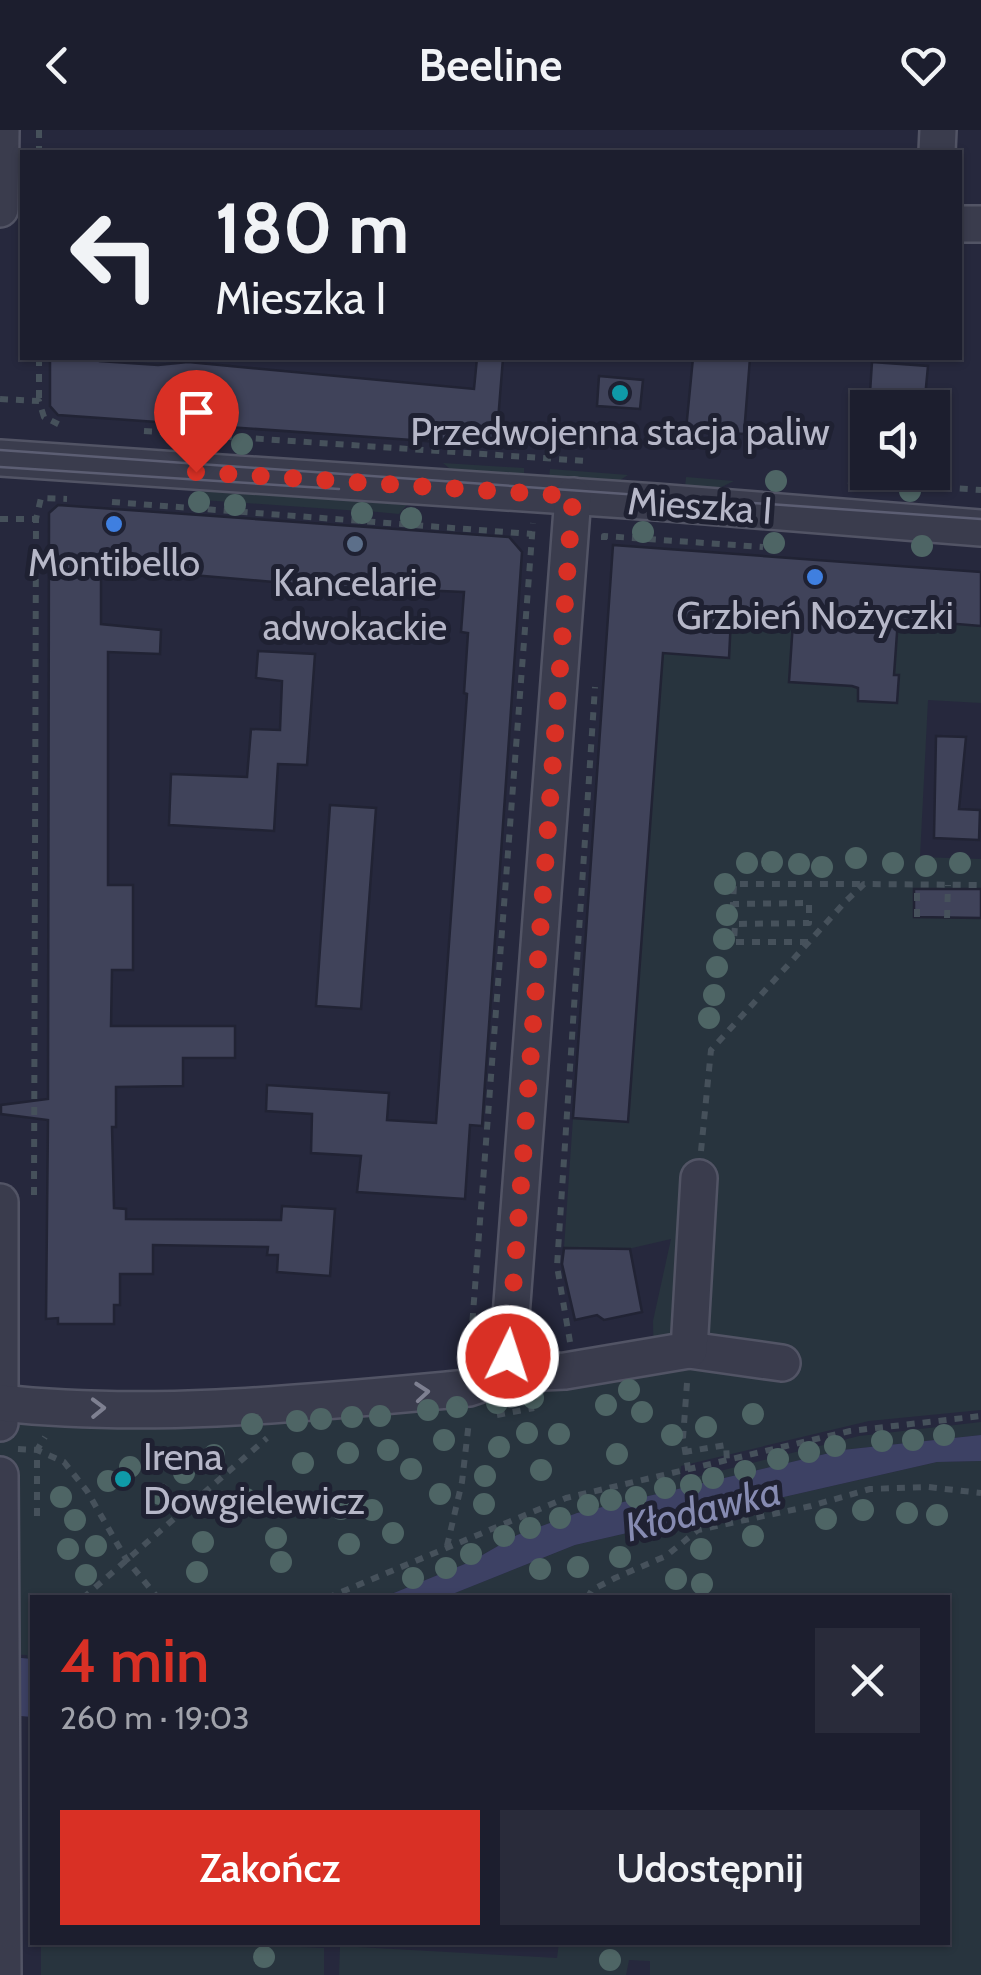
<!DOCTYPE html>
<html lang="pl">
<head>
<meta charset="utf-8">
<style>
  body { margin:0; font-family:Cabin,sans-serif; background:#292b3a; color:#f1f3f6; height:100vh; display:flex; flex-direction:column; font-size:38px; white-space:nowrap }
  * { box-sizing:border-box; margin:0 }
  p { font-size:32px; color:#a0a2aa }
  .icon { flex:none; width:55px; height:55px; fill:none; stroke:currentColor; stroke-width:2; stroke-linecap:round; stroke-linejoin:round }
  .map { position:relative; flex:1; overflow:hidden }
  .drawer { position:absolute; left:30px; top:1465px; width:920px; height:350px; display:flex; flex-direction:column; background:#1c1e2e; border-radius:0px; box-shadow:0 2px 8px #0004,0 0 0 2px #3a3c4a }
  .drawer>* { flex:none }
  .banner { position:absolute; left:20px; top:20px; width:942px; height:210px; border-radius:0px; box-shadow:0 2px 8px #0004,0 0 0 2px #3a3c4a; background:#1c1e2e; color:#f1f3f6; overflow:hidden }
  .controls { position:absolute; left:850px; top:260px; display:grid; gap:20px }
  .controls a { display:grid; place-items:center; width:100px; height:100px; border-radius:0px; background:#1c1e2e; box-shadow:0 2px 8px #0004,0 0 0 2px #3a3c4a; font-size:50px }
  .pin { position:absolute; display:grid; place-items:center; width:85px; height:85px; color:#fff; margin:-102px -42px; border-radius:50% 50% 50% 0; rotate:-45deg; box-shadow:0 0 10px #0007 }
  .pin .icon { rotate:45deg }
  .me { position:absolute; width:110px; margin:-55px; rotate:4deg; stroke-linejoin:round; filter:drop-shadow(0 0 8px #0008) }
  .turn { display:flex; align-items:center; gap:35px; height:210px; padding:0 30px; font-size:45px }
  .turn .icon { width:130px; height:130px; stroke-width:2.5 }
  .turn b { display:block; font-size:70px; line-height:85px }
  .round { display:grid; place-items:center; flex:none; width:105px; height:105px; border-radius:0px; background:#292b3a }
  .summary { display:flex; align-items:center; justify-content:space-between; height:170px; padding:0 30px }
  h1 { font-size:60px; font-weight:600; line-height:75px; color:#d93025 }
  .primary-button { display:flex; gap:20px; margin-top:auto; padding:20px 30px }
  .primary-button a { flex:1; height:115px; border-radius:0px; background:#d93025; color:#fff; font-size:40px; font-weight:600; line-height:115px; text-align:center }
  .primary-button a+a { background:#292b3a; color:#f1f3f6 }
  header { display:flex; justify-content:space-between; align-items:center; height:130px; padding:0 30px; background:#1c1e2e; font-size:45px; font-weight:600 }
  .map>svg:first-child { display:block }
</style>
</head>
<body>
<header><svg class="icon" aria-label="back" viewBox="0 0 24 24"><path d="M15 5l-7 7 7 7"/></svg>Beeline<svg class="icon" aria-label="heart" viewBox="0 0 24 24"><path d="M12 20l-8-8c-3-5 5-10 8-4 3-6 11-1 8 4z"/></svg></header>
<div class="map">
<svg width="981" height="1845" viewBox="0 0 981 1845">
  <rect width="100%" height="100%" fill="#26283d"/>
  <g fill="#28343e">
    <path d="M443,333L524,338V348L455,343Z"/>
    <path d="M550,339L628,345L617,352L549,349Z"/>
    <path d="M686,347L734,351L715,360L685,358Z"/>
    <path d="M203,360L407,375L399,384L367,381L366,386H360V381L202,370Z"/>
    <path d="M720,484L758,490L898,489L981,496V573L928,570L920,727L981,729V1280L869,1291L681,1336L680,1351L859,1306L981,1292V1305L842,1320L577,1383L517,1405L472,1431L384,1467L32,1468V1533L28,1532L27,1525L0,1524V1286L465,1275L654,1240L653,1191L671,1109L619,1121L564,1118L573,988L628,991L664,503L705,526L729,528L730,514L717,512Z"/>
    <path d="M981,1331V1845H650V1831L629,1830L626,1845H339L340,1816L557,1828L559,1812H948V1468L445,1467L575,1415L937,1332Z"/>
    <path d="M186,1812L324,1818V1845H41V1813Z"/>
  </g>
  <path fill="#3d4164" d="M981,1305V1331L937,1332L575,1415L445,1467H384L472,1431L517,1405L577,1383L842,1320Z"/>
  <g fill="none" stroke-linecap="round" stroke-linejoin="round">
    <path stroke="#3d4164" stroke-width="58" d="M0,1555L32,1558"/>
  </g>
  <g fill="#40435a" stroke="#212334" stroke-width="2.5">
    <path d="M50,228H100V231L158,235L188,232L474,259L477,228H503L496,316L58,285L50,276Z"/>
    <path d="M693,228H750L744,304L686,300Z"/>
    <path d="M872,232L928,236L924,278H869Z"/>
    <path d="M599,246L643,250L640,279L597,276Z"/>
    <path d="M58,375L509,407L522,422L482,996L470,995L465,1069L357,1062L361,1026L311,1023L312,984L266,981L267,955L389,963L387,990L436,993L467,564L464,563L468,503L461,502L464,462L320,456L101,437V494L161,500L160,524L108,522V755H133V840H112L111,896H235V928H183V956L116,957V997H112L114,1078L126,1079V1089L281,1090L282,1076L335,1079L330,1146L277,1142L278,1125H267L268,1117L153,1115V1144H120V1175H114V1194H58V1188L46,1189L48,990L1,984V975L48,969L49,383Z"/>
    <path d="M613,415L981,442V496L898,489L894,545H899L897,573L858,571V558L852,556L789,552L793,492L731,488L729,528L663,523L628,992L573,988Z"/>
    <path d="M258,521L315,524L307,635L278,634L274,701L169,695L171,644L247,647L251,599L280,600L282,551L256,548Z"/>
    <path d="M936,606L966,607L959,679L980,680L979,710L934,708Z"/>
    <path d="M330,675L376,678L361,879L316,876Z"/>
    <path d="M914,759H981V788L914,787Z"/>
    <path d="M564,1118L630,1119L642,1182L604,1190L597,1185L575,1190L562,1134Z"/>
  </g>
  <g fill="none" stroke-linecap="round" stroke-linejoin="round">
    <defs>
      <g id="minor">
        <path d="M937,22L938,0"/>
        <path d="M0,79L1,0"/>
        <path d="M960,94H981"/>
        <path d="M0,328L656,372L981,398"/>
        <path d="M0,1072V1293"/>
        <path d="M689,1220L782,1233"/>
        <path d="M499,1244L565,1241L689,1220L699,1048"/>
        <path d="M0,1273C152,1290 317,1272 469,1258C490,1252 498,1246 508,1226L573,366"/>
        <path d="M0,1345L3,1845"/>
      </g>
    </defs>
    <use href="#minor" stroke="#525465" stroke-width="40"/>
    <g stroke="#46515b" stroke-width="6" stroke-dasharray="8 8" stroke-linecap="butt">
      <path d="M39,0V22"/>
      <path d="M39,228V271"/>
      <path d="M0,269L39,271L44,287L62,296"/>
      <path d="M144,301L586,331"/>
      <path d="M848,351L981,360"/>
      <path d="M112,372L532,404"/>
      <path d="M0,389H36L41,368L67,369"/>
      <path d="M604,410V406L763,417"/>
      <path d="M917,787V755"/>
      <path d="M947,788L948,755"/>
      <path d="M808,812H734L735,794L809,793V773L733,774L734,754H862"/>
      <path d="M701,1021L711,920L846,771L864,754L981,755"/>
      <path d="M34,1065L36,389"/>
      <path d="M570,1212L557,1136L595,557"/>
      <path d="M470,1223L533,393"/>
      <path d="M687,1253L683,1308L698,1400"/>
      <path d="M497,1285L534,1278"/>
      <path d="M18,1319L37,1320L64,1332L87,1361L126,1429L158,1468"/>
      <path d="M684,1322L726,1315L727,1331"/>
      <path d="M37,1386V1320L45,1307"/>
      <path d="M447,1416L462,1352L469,1291"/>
      <path d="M83,1468L267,1308"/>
      <path d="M327,1468L566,1368L850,1301L981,1286"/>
      <path d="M587,1468L592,1460L615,1448L666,1426L698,1400L811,1376L870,1359L928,1357L981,1363"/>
    </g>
    <use href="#minor" stroke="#3a3c4d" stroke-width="35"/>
    <g stroke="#5c5e73" stroke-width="2.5">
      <path d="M0,320L981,389"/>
      <path d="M0,337L339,359"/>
    </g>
  </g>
  <g fill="#4e6565">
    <circle cx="242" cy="314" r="11"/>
    <circle cx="776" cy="351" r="11"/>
    <circle cx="910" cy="361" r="11"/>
    <circle cx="199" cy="372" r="11"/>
    <circle cx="235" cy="375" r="11"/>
    <circle cx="362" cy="383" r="11"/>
    <circle cx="411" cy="388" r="11"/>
    <circle cx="643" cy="402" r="11"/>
    <circle cx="774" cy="413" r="11"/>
    <circle cx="922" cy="416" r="11"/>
    <circle cx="856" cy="728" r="11"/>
    <circle cx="772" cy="732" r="11"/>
    <circle cx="747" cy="733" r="11"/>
    <circle cx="893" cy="733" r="11"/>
    <circle cx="960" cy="733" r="11"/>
    <circle cx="799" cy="734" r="11"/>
    <circle cx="926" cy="736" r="11"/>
    <circle cx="822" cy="737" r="11"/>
    <circle cx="725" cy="754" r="11"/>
    <circle cx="727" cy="785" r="11"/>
    <circle cx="724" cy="809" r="11"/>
    <circle cx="717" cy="837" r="11"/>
    <circle cx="714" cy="865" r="11"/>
    <circle cx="709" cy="888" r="11"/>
    <circle cx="629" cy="1260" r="11"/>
    <circle cx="533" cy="1268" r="11"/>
    <circle cx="497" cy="1273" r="11"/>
    <circle cx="606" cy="1275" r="11"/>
    <circle cx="457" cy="1277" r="11"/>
    <circle cx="428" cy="1280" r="11"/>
    <circle cx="642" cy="1282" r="11"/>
    <circle cx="753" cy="1284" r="11"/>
    <circle cx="380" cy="1286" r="11"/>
    <circle cx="352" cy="1287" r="11"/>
    <circle cx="321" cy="1289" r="11"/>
    <circle cx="297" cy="1291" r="11"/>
    <circle cx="252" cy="1294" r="11"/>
    <circle cx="706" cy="1297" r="11"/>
    <circle cx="527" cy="1303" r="11"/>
    <circle cx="559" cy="1304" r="11"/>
    <circle cx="672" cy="1305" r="11"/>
    <circle cx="944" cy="1305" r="11"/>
    <circle cx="444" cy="1310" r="11"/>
    <circle cx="913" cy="1310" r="11"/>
    <circle cx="882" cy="1311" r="11"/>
    <circle cx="835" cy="1316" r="11"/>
    <circle cx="499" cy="1317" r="11"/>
    <circle cx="388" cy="1320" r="11"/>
    <circle cx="809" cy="1322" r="11"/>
    <circle cx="348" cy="1323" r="11"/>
    <circle cx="617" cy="1324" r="11"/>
    <circle cx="214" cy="1325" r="11"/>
    <circle cx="778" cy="1329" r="11"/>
    <circle cx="303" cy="1333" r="11"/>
    <circle cx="130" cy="1337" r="11"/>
    <circle cx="411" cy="1339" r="11"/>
    <circle cx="541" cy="1340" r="11"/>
    <circle cx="745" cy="1341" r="11"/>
    <circle cx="184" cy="1343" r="11"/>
    <circle cx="485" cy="1346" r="11"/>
    <circle cx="713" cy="1348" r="11"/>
    <circle cx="108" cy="1351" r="11"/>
    <circle cx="691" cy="1355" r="11"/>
    <circle cx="665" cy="1358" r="11"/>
    <circle cx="160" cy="1364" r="11"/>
    <circle cx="440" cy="1364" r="11"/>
    <circle cx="61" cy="1367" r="11"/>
    <circle cx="636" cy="1367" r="11"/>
    <circle cx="246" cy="1369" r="11"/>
    <circle cx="611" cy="1370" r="11"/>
    <circle cx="300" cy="1374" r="11"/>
    <circle cx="484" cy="1374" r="11"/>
    <circle cx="588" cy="1375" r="11"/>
    <circle cx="341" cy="1379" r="11"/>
    <circle cx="372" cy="1380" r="11"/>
    <circle cx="863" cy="1380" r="11"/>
    <circle cx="907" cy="1383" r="11"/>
    <circle cx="937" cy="1385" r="11"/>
    <circle cx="560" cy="1388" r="11"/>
    <circle cx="826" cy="1389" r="11"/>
    <circle cx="75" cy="1390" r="11"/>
    <circle cx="530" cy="1398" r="11"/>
    <circle cx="393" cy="1403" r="11"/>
    <circle cx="504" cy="1406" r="11"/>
    <circle cx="753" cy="1406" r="11"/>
    <circle cx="276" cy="1408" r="11"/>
    <circle cx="203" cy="1412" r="11"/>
    <circle cx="349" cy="1414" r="11"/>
    <circle cx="96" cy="1416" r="11"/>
    <circle cx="68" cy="1419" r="11"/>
    <circle cx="701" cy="1419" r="11"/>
    <circle cx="471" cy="1424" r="11"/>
    <circle cx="620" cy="1427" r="11"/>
    <circle cx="281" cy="1432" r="11"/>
    <circle cx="578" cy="1437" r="11"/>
    <circle cx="446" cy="1438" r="11"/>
    <circle cx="540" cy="1439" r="11"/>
    <circle cx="197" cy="1442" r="11"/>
    <circle cx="86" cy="1445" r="11"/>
    <circle cx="413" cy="1448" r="11"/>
    <circle cx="676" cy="1449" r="11"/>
    <circle cx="702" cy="1454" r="11"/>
    <circle cx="264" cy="1827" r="11"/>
    <circle cx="610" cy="1830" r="11"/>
  </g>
  <defs><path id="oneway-chevron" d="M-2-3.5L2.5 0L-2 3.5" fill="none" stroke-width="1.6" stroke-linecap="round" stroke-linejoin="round" transform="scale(2.5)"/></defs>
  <g stroke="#7e8091">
    <use href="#oneway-chevron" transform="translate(422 1262) rotate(-5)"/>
    <use href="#oneway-chevron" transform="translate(98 1278) rotate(-1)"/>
  </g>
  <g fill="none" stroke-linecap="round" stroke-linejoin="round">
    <path stroke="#d93025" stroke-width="18" stroke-dasharray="0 32.4" d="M196,342L573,366L508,1226"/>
  </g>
  <g fill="#0f9aa8" stroke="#1f2132" stroke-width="4">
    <circle cx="620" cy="263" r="10"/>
    <circle cx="123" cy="1349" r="10"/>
  </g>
  <g fill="#3f7fe0" stroke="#1f2132" stroke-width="4">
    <circle cx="114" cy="394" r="10"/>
    <circle cx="815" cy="447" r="10"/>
  </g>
  <circle fill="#5c6f8a" stroke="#1f2132" stroke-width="4" cx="355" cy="414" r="10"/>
  <g text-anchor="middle" stroke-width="10" stroke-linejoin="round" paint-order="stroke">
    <g font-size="38" fill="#b6b7c8" stroke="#1f2132">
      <text x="620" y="315">Przedwojenna stacja paliw</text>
      <text x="114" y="446">Montibello</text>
      <text x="355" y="466">Kancelarie<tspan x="355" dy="44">adwokackie</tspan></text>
      <text x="815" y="499">Grzbień Nożyczki</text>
      <text x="143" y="1340" text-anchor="start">Irena<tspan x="143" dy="44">Dowgielewicz</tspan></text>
    </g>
    <g font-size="38" fill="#b6b7c8" stroke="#1f2132">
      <text transform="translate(700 376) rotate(4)" y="13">Mieszka I</text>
    </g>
    <g font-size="40" font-style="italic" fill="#868bb2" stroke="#1f2132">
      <text transform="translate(703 1379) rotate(-14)" y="14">Kłodawka</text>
    </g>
  </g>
</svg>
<div class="controls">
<a><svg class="icon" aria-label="sound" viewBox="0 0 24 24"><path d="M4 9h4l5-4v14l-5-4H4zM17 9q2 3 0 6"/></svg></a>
</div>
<div class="pin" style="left:196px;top:342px;background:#d93025"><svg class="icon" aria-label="arrive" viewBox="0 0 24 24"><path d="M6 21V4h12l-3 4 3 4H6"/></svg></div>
<svg class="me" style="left:508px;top:1226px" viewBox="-20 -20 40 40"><circle r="17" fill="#d93025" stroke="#fff" stroke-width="3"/><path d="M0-11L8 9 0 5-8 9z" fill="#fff"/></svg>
<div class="banner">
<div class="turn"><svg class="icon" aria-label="left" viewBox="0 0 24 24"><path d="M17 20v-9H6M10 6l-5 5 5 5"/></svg><div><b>180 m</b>Mieszka I</div></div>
</div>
<section class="drawer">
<div class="summary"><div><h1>4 min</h1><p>260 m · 19:03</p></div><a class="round"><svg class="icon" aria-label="close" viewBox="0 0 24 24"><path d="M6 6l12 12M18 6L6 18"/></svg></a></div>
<div class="primary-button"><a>Zakończ</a><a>Udostępnij</a></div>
</section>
</div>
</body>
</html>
